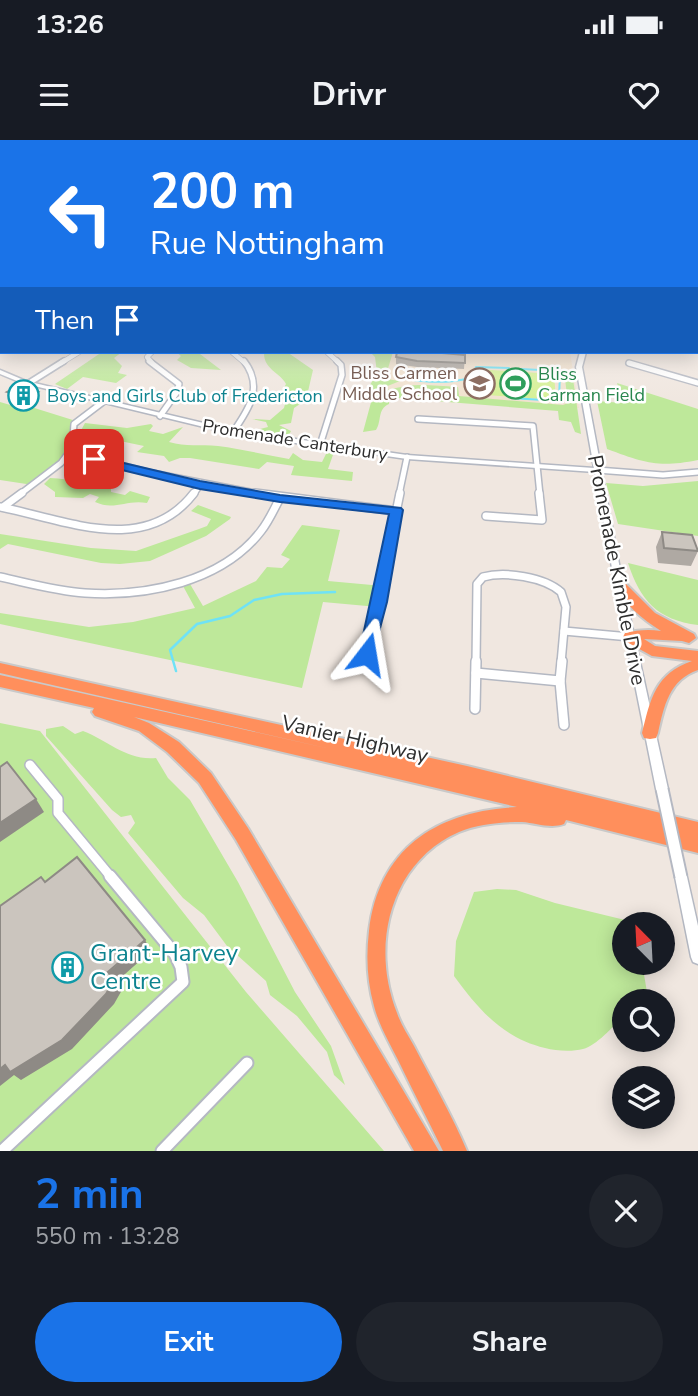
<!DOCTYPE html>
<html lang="en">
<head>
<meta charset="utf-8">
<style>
  body { margin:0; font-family:"Nunito Sans",sans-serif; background:#20242c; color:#f1f3f6; height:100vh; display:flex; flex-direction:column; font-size:26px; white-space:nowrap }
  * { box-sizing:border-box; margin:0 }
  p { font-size:23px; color:#9ea1a6 }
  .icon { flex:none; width:38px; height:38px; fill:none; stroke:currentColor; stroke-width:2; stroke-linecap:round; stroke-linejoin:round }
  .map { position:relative; height:1011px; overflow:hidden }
  .drawer { display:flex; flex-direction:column; background:#171b24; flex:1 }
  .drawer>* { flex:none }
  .guide { position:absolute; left:0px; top:0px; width:698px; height:214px; box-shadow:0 4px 18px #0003; background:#1a73e8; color:#fff; overflow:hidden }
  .needle { width:46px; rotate:336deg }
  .tools { position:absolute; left:612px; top:772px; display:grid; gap:14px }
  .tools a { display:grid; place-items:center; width:63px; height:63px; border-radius:50%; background:#171b24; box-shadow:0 4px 18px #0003; font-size:35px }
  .pin { position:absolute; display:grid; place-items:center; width:60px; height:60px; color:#fff; margin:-30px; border-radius:14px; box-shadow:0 4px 10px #0006 }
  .me { position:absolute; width:77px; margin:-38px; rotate:14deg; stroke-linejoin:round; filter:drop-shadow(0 0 5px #0008) }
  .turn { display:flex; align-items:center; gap:24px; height:147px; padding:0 35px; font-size:32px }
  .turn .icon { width:91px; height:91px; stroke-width:2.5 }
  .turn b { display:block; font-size:49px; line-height:60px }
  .then { display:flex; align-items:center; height:66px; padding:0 35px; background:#0003; gap:14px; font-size:26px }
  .round { display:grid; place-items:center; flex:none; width:74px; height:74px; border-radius:37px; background:#20242c }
  .head { display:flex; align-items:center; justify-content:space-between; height:119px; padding:0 35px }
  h1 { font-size:42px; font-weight:700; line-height:52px; color:#1a73e8 }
  .cta { display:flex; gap:14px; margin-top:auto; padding:14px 35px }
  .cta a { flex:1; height:80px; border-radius:42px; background:#1a73e8; color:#fff; font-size:28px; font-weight:700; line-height:80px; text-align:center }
  .cta a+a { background:#20242c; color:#f1f3f6 }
  .status { display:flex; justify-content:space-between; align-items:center; height:49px; padding:0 35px; background:#171b24; direction:ltr }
  .status svg { height:19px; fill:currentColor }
  header { display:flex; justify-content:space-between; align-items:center; height:91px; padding:0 35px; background:#171b24; font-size:32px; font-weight:700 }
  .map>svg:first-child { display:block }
</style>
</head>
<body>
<div class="status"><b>13:26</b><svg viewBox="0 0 49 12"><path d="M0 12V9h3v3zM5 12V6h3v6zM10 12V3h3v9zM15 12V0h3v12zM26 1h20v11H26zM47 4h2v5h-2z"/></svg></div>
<header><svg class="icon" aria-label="menu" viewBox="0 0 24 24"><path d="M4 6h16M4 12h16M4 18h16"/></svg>Drivr<svg class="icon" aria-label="heart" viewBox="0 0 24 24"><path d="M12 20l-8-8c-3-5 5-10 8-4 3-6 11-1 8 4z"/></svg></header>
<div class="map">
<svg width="698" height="1011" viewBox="0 0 698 1011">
  <rect width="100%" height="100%" fill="#f0e7e0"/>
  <path fill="#f1e2cf" d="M391,212H570L579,268L384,250Z"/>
  <g fill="#bee89a">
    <path d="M102,212H122L114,218L122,226L118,233L127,235L116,243L83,237L67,249L55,244Z"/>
    <path d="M176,212L200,214L221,230L191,228L177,220L181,216Z"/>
    <path d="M259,212H287L313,230L306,260L294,268L291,283L279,285L291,291L288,297L252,291L268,287L266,282L252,279L270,280L284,268L286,260L278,258L286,244C280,232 264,230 264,213Z"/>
    <path d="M370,212H393L386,235L387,239L400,241L385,247L389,250C417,242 430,246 458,247L459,256L563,265L568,263L564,231L572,232L581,294L575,292L571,282L559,280L558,271L423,260C411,263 401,254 389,260V264C377,269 382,281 376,290L363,292L373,255L370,245L377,233L375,217Z"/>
    <path d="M617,243L698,269V320C658,328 645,323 607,309L597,261L623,263Z"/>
    <path d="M0,262L24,269L28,266L76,281L70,312L33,345L0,340Z"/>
    <path d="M85,283L127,288L151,284L153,286L149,291L163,294L183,287L169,302C186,307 200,304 218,306C242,309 266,315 289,319L293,313L303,320L322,322L326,314L334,312L328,329L353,332L352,341L291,335L294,326L267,322L259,329L190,318H180L169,322L164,316L137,312L144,306L120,301L111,304L102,298L79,294Z"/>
    <path d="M50,338C72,338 89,348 111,348V352L125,355L130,351L150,357L147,363C127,359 114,371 95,362L99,357L90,354L83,358L55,357V352L44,344Z"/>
    <path d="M698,341V396L618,384L606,343L643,346Z"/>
    <path d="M198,365L231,377L230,379L206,396L150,421L120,424L101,423L8,404L0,409V394L91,408L136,411L199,389L207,386L211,379L191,371Z"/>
    <path d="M302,385L340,390L328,441L383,446L378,467L323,462L302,548L0,484V473L89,487L133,482L195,468L183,446L190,444L203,466L256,441L267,427L282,428L290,419L281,415Z"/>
    <path d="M628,423L698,440V485C657,480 640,460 628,423Z"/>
    <path d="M0,583L40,591L246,852L384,1011H0Z"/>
    <path d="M63,586L75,594L83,591C109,601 127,621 156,618L168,638L190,660L238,742L295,852L331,906L345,945L334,935L327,912L297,876L270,855L266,841L227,806L204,775L183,758L128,693L135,683L131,675L121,677L112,670L46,596V589Z"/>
    <path d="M497,749L516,750L555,763L625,780V822L642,823L647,852L638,861H625V874C614,885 598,905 583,909C572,912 556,911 545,908C503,898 479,870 454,836L456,801L474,752Z"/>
  </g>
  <path fill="#d5f096" d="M476,229L554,234L556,260L474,254Z"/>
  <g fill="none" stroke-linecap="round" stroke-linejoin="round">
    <g stroke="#6fe2f6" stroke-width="2">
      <path d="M521,229L560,231"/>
      <path d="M394,235C417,243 446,244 470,238L476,227L509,228"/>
      <path d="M470,238V252L483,256"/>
      <path d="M511,258L559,261L560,231"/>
    </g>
    <path stroke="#6fe2f6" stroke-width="2.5" d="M176,531L170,510L197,484L230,476L254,460L282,454L335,452"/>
    <defs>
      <g id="minor-far4">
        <path d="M232,212L245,223"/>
        <path d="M327,212L339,223"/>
        <path d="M61,223L79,212"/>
        <path d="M152,223L147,217L152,212"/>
      </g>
      <g id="minor-far3">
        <path d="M149,221L179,244L177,252L160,276"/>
        <path d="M629,223L698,243"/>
        <path d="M29,243L64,221"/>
        <path d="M418,279L533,286L540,355"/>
        <path d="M233,292C249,269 264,247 244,221"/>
        <path d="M320,305L342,235L341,225L337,221"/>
        <path d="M70,312L152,333L266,355"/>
        <path d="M597,330L663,335L698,332"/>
        <path d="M19,355L61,323L72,308L74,284L103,262"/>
        <path d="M193,355L200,345"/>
        <path d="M399,355L407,317"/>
      </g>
      <g id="minor-far2">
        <path d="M255,353L396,371"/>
        <path d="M0,367C66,380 145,417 194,353"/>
        <path d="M3,367L22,353"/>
        <path d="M486,376L542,380L539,353"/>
        <path d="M0,437C28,443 56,451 85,453C146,457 222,442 261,391C269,381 274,369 280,358"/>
        <path d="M564,491L630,497"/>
        <path d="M367,514L400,353"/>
        <path d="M476,523L477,444L483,437C505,431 544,437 561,452L566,467L561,523"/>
      </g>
      <g id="minor-far1">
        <path d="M476,533L560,541L562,521"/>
        <path d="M560,541L564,585"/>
        <path d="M475,569L476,521"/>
        <path d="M30,625L58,659V673L111,737"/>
      </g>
      <g id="minor">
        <path d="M2,1011L183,842L181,827L175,814L110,736"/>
        <path d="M162,1011L247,923"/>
      </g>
      <g id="tertiary">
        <rect x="0" y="122" width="2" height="3"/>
        <path d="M696,160H698V164L696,163Z"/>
        <path d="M580,212H586L582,227L623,445L668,649L666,653L662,654L658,653L656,649L615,445L595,332L407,319L233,294L22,243L0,234V230L26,241L233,290L407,315L594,328L576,227Z"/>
        <path d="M681,731L685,733L687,737L698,786V824L693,822L691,817L675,737L677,733Z"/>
      </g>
      <g id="motorway">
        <path d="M619,441L624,442L655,473L694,494L696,498L689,503L682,501L644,499L655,506L698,511V530C669,540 664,566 658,593L656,598L650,599L644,598L642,593C650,559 656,533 692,521L652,516L625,501L623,497L625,493C638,490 648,489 661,491C642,479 625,464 613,445Z"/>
        <path d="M0,523L467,626L698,682V713L566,680L564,684C551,689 536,683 522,682C502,682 478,684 459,692C390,722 370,806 397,873C401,885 408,895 414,906C432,941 452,975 467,1011H443C429,982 414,953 400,924C391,905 379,886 374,866C367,841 366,816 369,791C379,707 438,671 517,667L134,577L149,583L179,602L211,633L248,688L439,1011H414L236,700L199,643L167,612L139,591L95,576L92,572L94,568L0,547V535L335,610L0,533Z"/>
      </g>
    </defs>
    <use href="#minor-far4" stroke="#b4b8c2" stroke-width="6"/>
    <use href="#minor-far3" stroke="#b4b8c2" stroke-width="8"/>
    <use href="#minor-far2" stroke="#b4b8c2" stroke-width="10"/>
    <use href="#minor-far1" stroke="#b4b8c2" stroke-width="12"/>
    <use href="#minor" stroke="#b4b8c2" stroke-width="15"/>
    <use href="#tertiary" stroke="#b4b8c2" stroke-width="3"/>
    <use href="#motorway" stroke="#c9c9c9" stroke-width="4"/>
    <use href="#minor-far4" stroke="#fff" stroke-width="4.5"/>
    <use href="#minor-far3" stroke="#fff" stroke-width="5"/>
    <use href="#minor-far2" stroke="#fff" stroke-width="7"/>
    <use href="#minor-far1" stroke="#fff" stroke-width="9"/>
    <use href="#minor" stroke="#fff" stroke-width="11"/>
    <use href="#tertiary" fill="#fff" fill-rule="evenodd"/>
    <use href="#motorway" fill="#ff8f5c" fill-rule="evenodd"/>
    <defs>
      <path id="tertiary-bridge" d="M662,649L681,737"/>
    </defs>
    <use href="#tertiary-bridge" stroke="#b4b8c2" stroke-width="15" stroke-linecap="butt"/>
    <use href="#tertiary-bridge" stroke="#fff" stroke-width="11"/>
  </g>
  <g fill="#afa9a3">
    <path d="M443,213L465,215L464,229L417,227L396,224V217Z"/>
    <path d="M7,252L39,256L31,261L9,256Z"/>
    <path d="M662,392L698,411L691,426L658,423L656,407Z"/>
  </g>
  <g fill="#8e8a85">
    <path d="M38,252L39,256L31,261L29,258Z"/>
    <path d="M36,659L44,672L0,702V683Z"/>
    <path d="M145,800L151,811L116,842L122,850L114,864L72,909L21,940L14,935L0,946V929Z"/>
  </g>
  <g fill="#cbc5be" stroke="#8e8a85" stroke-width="2">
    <path d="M397,212H443V213L465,215V223L417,221L396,217Z"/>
    <path d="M16,247L38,252L29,258L7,252Z"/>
    <path d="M662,392L692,395L698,411L664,408Z"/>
    <path d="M7,622L36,659L0,683V627Z"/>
    <path d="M77,717L145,800L108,832L114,840L106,854L62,900L10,932L5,925L0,929V766L41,737L45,742Z"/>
  </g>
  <linearGradient id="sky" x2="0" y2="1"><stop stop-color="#77c6ee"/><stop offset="0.46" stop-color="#f8f4f1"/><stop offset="1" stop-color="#f8f4f1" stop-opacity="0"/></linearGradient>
  <rect width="698" height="261" fill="url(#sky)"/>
  <path fill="#1a73e8" stroke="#114b97" stroke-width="2" d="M94,316L200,341L280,355L401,368L403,370L387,462L372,518L367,520L359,514L389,374L280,362L200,349L89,322V317Z"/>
  <defs>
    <symbol id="school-ring" viewBox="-11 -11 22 22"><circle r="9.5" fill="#fff" stroke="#8d6e63" stroke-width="1.5"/><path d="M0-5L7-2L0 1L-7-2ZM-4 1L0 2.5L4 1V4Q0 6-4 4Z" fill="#8d6e63"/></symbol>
    <symbol id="stadium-ring" viewBox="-11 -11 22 22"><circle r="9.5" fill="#fff" stroke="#2e9e5b" stroke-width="1.5"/><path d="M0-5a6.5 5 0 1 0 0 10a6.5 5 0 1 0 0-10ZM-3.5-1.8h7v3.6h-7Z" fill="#2e9e5b"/></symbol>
    <symbol id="building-ring" viewBox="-11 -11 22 22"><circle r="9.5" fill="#fff" stroke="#0f9aa8" stroke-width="1.5"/><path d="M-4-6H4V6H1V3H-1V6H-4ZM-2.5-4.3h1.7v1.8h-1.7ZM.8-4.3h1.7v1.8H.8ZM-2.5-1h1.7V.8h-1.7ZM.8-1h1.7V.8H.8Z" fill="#0f9aa8"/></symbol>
  </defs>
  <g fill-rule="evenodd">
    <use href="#school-ring" x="462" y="226" width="35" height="35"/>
    <use href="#stadium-ring" x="498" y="226" width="35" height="35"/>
    <use href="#building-ring" x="6" y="238" width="35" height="35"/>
    <use href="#building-ring" x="50" y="810" width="35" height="35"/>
  </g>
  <g text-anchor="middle" stroke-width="5" stroke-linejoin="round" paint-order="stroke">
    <g font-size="18" fill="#785e54" stroke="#fff" text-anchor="end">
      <text x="457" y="239">Bliss Carmen<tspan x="457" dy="21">Middle School</tspan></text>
    </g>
    <g font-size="18" fill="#27864d" stroke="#fff" text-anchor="start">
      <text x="538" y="240">Bliss<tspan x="538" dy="21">Carman Field</tspan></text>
    </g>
    <g font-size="18" fill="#0d838f" stroke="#fff" text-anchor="start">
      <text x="47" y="262">Boys and Girls Club of Fredericton</text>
    </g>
    <g font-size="18" fill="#2e2e2e" stroke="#fff">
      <text transform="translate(295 300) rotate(9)" y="6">Promenade Canterbury</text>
    </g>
    <g font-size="21" fill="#2e2e2e" stroke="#fff">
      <text transform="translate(617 430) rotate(79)" y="7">Promenade Kimble Drive</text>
      <text transform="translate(355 599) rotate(13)" y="7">Vanier Highway</text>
    </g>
    <g font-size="24" fill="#0d838f" stroke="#fff" text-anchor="start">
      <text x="90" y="821">Grant-Harvey<tspan x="90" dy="28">Centre</tspan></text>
    </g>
  </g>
</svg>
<div class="tools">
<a><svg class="needle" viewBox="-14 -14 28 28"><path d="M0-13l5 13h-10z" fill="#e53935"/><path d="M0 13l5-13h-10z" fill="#9ea1a6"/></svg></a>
<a><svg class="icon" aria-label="search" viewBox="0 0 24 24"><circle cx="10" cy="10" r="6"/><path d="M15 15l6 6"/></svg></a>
<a><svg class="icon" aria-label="layers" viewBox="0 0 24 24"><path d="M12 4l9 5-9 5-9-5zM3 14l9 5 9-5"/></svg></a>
</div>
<div class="pin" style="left:94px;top:319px;background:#d93025"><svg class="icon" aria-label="arrive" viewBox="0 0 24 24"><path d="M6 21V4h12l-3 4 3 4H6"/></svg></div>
<svg class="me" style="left:367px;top:514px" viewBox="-20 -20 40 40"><path d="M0-17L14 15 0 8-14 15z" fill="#1a73e8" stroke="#fff" stroke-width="4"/></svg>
<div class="guide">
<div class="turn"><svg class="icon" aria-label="left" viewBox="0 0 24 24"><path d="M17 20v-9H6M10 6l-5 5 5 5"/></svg><div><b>200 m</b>Rue Nottingham</div></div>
<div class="then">Then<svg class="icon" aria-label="arrive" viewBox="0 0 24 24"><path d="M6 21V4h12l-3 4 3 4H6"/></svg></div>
</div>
</div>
<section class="drawer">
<div class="head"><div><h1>2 min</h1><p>550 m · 13:28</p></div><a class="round"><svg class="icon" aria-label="close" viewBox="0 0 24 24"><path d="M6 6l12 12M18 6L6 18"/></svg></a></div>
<div class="cta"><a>Exit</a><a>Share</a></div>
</section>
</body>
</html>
